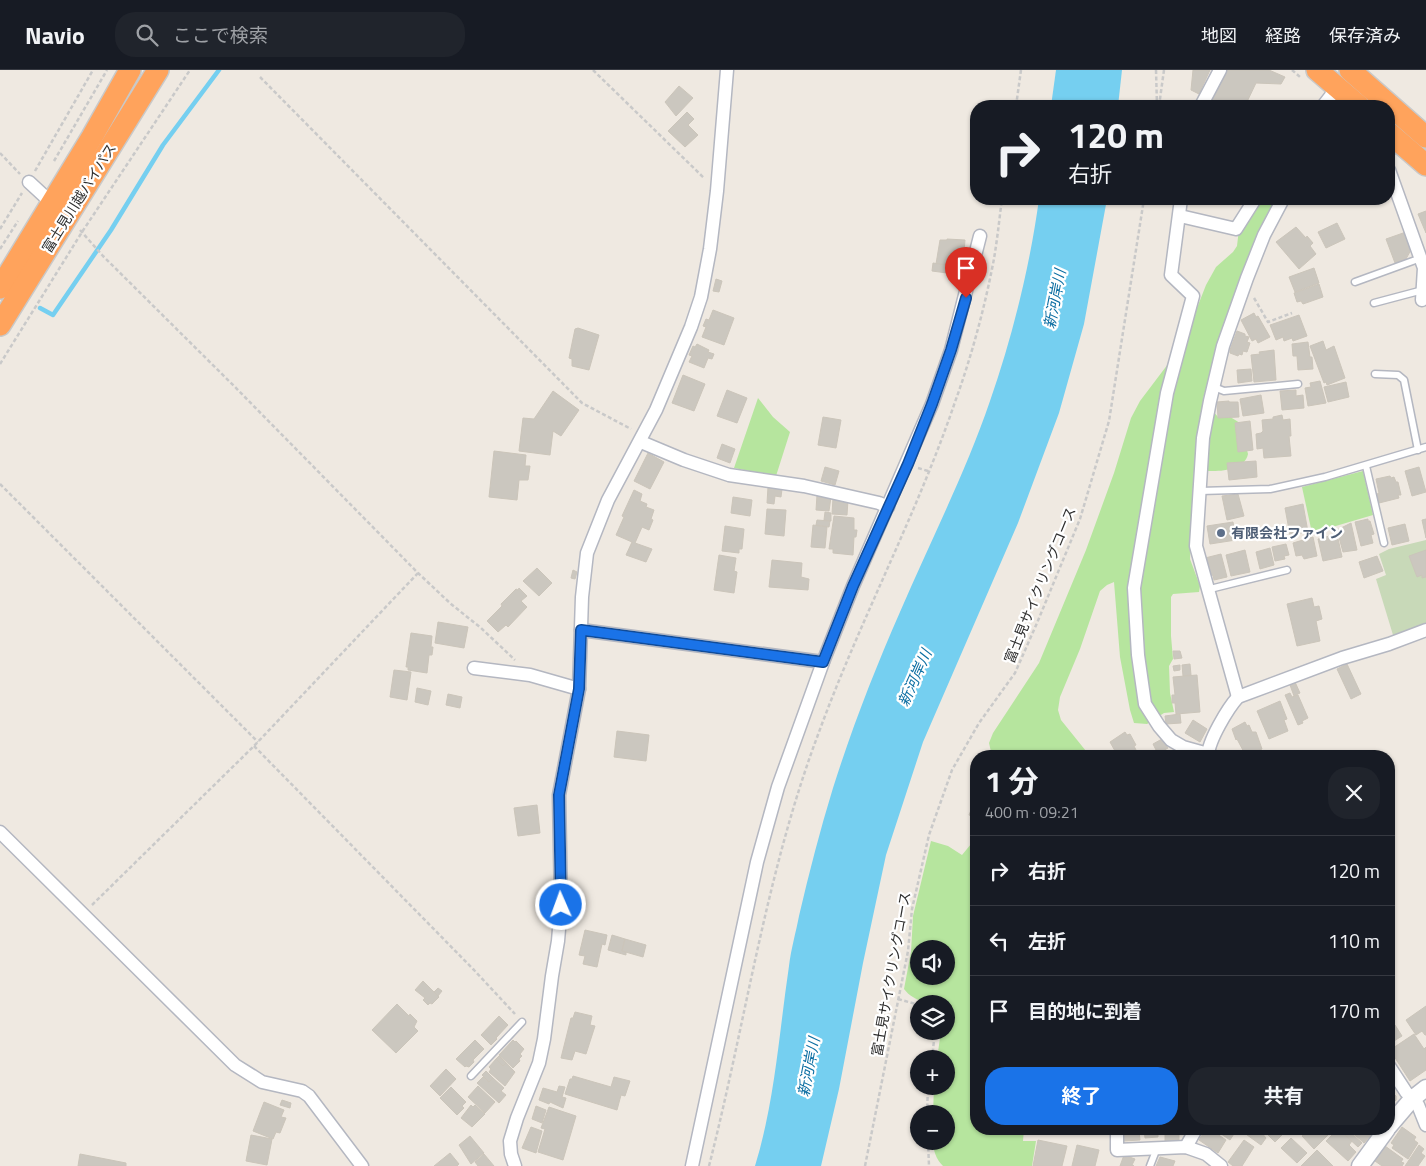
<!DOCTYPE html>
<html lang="ja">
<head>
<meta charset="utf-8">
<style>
  body { margin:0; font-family:"Titillium Web","Noto Sans JP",sans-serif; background:#20242c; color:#f1f3f6; height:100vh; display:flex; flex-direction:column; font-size:19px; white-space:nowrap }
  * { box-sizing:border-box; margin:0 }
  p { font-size:16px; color:#9ea1a6 }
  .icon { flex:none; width:28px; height:28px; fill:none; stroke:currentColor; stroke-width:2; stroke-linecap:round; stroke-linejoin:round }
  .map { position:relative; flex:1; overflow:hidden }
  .panel { position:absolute; left:970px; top:680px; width:425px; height:385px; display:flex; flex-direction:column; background:#171b24; border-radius:20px; box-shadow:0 1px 4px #0004 }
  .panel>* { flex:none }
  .guide { position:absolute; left:970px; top:30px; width:425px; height:105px; border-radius:20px; box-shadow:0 1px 4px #0004; background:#171b24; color:#f1f3f6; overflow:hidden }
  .fabs { position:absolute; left:910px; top:870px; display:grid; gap:10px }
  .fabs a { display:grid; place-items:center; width:45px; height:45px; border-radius:50%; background:#171b24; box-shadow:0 1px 4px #0004; font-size:25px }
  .pin { position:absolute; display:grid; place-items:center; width:42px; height:42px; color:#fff; margin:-51px -21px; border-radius:50% 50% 50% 0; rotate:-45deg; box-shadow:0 0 5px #0007 }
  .pin .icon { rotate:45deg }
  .me { position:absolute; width:55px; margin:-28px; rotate:358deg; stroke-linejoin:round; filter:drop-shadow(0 0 4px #0008) }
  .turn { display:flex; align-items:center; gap:18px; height:105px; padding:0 15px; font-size:22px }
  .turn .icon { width:65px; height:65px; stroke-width:2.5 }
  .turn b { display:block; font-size:35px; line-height:42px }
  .round { display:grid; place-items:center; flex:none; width:52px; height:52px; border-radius:20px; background:#20242c }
  .summary { display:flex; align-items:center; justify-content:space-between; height:85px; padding:0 15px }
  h1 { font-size:30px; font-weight:700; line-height:38px }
  .cta { display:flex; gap:10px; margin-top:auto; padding:10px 15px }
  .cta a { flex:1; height:58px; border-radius:20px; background:#1a73e8; color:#fff; font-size:20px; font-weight:700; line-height:58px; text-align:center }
  .cta a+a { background:#20242c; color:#f1f3f6 }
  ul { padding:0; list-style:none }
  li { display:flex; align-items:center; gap:15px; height:70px; padding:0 15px; border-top:1px solid #363941 }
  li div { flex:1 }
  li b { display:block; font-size:19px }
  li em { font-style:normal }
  header { display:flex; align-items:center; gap:30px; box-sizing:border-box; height:70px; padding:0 25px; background:#171b24; border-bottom:1px solid #363941 }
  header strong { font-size:24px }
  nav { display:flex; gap:28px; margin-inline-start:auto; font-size:18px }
  .search { width:350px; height:45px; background:#20242c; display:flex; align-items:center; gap:12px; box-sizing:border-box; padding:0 18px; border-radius:20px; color:#9ea1a6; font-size:19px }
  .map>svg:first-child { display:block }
</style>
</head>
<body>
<header>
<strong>Navio</strong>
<div class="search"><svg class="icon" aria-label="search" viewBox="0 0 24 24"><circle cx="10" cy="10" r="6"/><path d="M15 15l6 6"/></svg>ここで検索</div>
<nav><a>地図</a><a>経路</a><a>保存済み</a></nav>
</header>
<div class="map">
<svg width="1426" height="1096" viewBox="0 0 1426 1096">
  <rect width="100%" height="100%" fill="#efe9e1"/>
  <g fill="#b6e59e" fill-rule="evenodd">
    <path d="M1258,129H1278L1212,296L1203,329L1218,347L1227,345L1240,353L1248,384C1244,403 1212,402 1198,400L1194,408L1190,489L1200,516L1199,522L1173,524L1171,527V566L1173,589L1169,596L1170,623L1174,642L1164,643L1147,654L1134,653L1130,640L1120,587L1114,512L1107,515L1100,521L1080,579L1060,627L1058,640L1061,650L1090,686H992L989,673L993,663L1039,593L1086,480L1114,403L1131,348L1140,331L1168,294L1182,288L1197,238L1206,215L1216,197L1233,182L1237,176L1239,159Z"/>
    <path d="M758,328L773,347L790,362L776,406L734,398Z"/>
    <path d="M1363,401L1373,445L1312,463L1302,417Z"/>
    <path d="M976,768V1059H1024L1023,1071H1036L1032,1096H943C936,1089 933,1080 933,1071H946V1044H933L934,1016H946V989H937L941,961H946V934C930,934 914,932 904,919L911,882L913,846L931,771L948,776L962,785ZM919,879H946V906H919Z"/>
  </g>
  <path fill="#c8d9b8" d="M1426,470V553L1393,565L1376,509L1386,505L1379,484L1389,479Z"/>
  <g fill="#75cff0">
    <path d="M1056,0H1122L1118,36H1051Z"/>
    <path d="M1039,129H1107L1084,254L1059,343L1018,453L923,672L886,785L863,893L839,1019L821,1096H755C775,1031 779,963 789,896C791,879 796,862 799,846C809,803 820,760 833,718C852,658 875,599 900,542C930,472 965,404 990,331C1012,268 1030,196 1039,129Z"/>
  </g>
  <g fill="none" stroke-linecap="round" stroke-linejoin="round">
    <path stroke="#75cff0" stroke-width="4.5" d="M40,238L53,245L111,160L163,75L219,0"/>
  </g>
  <g fill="#cbc7bf" stroke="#cbc5ba">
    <path d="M1193,0H1210L1199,24L1191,20Z"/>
    <path d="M1225,0H1269L1285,7L1281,14L1256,13L1245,36H1217L1210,33Z"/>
    <path d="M679,16L693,28L676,46L665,32Z"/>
    <path d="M687,42L694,49L688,55L698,65L685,77L668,61Z"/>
    <path d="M1426,141V163L1418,144Z"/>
    <path d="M1337,153L1345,169L1326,178L1318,162Z"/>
    <path d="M1296,157L1306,168L1307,166L1313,173L1310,176L1316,184L1299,199L1276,172Z"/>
    <path d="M1406,162L1412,178L1406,189L1395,193L1386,169Z"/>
    <path d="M947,169L965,170L963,194L957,193V197L936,194L940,170H947Z"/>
    <path d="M933,193L946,195L948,196L947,203L932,201Z"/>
    <path d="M1314,198L1319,213L1295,222L1289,207Z"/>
    <path d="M716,209L722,211L719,222L713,221Z"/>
    <path d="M1319,214L1323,227L1303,234L1301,231L1297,232L1294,223Z"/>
    <path d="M713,240L734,248L724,275L702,267L706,257L703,256L706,249L709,250Z"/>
    <path d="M1254,243L1256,247L1258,246L1270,267L1258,273L1256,269L1252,271L1241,250Z"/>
    <path d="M1299,245L1307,266L1293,271L1292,268L1284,271L1283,267L1276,270L1270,255Z"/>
    <path d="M578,258L599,265L589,300L572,296V289L569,288L575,259Z"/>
    <path d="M1237,261L1245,264V266L1249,267L1247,272L1250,273L1247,282L1243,281L1242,285L1239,284L1238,286L1230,283V280Z"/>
    <path d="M1323,271L1326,280L1334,276L1345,308L1327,315L1326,312L1324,313L1310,276Z"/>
    <path d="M1308,272L1310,287H1312L1313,299L1298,300L1297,286H1293L1292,274Z"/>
    <path d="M697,274L709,280L708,282L714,284L712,289L708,288L704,298L689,292L692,286L689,285L693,276L695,277Z"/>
    <path d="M1274,280L1276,310L1254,312L1251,285L1260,284L1259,282Z"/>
    <path d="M1251,299L1252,311L1238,313L1237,300Z"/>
    <path d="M683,305L705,314L694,341L672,333Z"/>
    <path d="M1320,311L1326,333L1308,336L1305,318L1311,317L1310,313Z"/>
    <path d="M1346,312L1349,327L1328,332L1324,317Z"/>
    <path d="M727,320L747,328L737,353L717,346Z"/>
    <path d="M1296,320V326L1303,325L1304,338L1282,340L1280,321Z"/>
    <path d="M553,321L579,340L561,366L553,361L550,385L519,381L523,348L534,349Z"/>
    <path d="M1261,325L1264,343L1243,346L1240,329Z"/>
    <path d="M1229,331V332H1238L1239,347L1218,348L1217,332Z"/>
    <path d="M1282,345L1283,350L1290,349L1291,366H1289L1291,386L1264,388L1263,378L1257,379L1256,364L1261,363L1263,361L1262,350L1273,349V347Z"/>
    <path d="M823,347L841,350L836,378L818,375Z"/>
    <path d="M1250,351L1253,380L1238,382L1235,353Z"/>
    <path d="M722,374L735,379L730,393L717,388Z"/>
    <path d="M494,381L526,385L525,396H530L528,410H519L517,430L489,427Z"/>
    <path d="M648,383L664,392L650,419L634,411Z"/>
    <path d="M1256,391L1257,407L1229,410L1227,393Z"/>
    <path d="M825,397L839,401L835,415L821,411Z"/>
    <path d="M1419,397L1426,422L1412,426L1405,401Z"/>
    <path d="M1390,406L1391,408L1394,407L1396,412H1398L1401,425H1398L1399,428L1379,433L1377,424L1379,423L1376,409Z"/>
    <path d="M768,417L782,419L781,427L775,426L774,434L767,433Z"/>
    <path d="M634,420L642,424L640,431L647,434L646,437L654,440L651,449L653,450L649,460L642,457L635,473L652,479L646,492L626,485L632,472L616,465L624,447L622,446Z"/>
    <path d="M1238,424L1244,446L1227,450L1222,426Z"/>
    <path d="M817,425L831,427L829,441L816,440Z"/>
    <path d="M733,427L752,430L750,446L731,443Z"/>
    <path d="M833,428L848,430L847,445L832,444Z"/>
    <path d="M1303,434L1308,462L1290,465L1285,438Z"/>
    <path d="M767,439L786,440L784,466L765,464Z"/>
    <path d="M825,442L831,443V451L824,450Z"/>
    <path d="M834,446L854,448V460H857L856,467H854L853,485L833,483V479H829Z"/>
    <path d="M1368,449V451H1370L1374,464L1371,465L1373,473L1361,476L1355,452Z"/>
    <path d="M1426,449V468L1422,450Z"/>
    <path d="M817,450L830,451L829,457L816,455Z"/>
    <path d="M1233,452L1236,470L1210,474L1207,456Z"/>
    <path d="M1351,453L1357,480L1343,482L1337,460Z"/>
    <path d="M1405,454L1409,471L1392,475L1388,458Z"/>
    <path d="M813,455L827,457L825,478L811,477Z"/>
    <path d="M725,456L744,459L742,479H739V483L722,481Z"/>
    <path d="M1337,464L1342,487L1323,491L1318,469Z"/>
    <path d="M1313,467L1317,486L1304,489L1302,485L1296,486L1293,473Z"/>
    <path d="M1286,474L1289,485L1284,486L1285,489L1275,491L1272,477Z"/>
    <path d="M1270,478L1274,495L1260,499L1256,482Z"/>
    <path d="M1245,480L1250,502L1231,506L1226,485Z"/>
    <path d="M1426,480V507L1422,508V505L1417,507L1409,486Z"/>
    <path d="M1221,484L1227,507L1214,510L1213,505L1210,506L1205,488Z"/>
    <path d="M719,485L736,488L734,501L737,502L734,523L714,520Z"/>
    <path d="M1377,486L1383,501L1364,508L1359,492Z"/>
    <path d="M772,490L802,493L801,507L809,509L808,520L769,517Z"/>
    <path d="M537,498L552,513L539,526L523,511Z"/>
    <path d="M573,500L577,502L575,509L571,508Z"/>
    <path d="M519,518L527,526L521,531L527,537L508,557L506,555L498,562L487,551L502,536L501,534L516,519L518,520Z"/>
    <path d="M1312,528L1314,537L1319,536L1322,549L1316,551L1320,571L1297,576L1287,534Z"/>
    <path d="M438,552L468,557L464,578L435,573Z"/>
    <path d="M411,563L432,566L431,577H433L432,585H429L427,603L408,600V597H406Z"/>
    <path d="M1173,581H1180L1182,588L1174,589Z"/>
    <path d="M1190,594L1191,605L1183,606L1182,595Z"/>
    <path d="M1347,594L1361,624L1351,629L1337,599Z"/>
    <path d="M1180,595V600L1174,601L1173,596Z"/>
    <path d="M394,600L411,602L407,630L390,627Z"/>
    <path d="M1197,605L1200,642L1176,644L1175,633H1172V625H1175L1173,607Z"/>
    <path d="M1295,612L1300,623L1294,626L1290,615Z"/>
    <path d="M417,618L431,621L428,635L415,632Z"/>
    <path d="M1290,623L1292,627L1298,625L1308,648L1302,651L1303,653L1298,655L1285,625Z"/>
    <path d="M448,624L462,627L460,638L446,635Z"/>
    <path d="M1280,631L1287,649L1284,650L1288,661L1269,669L1257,641Z"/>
    <path d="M1180,644L1181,653L1166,654L1165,646Z"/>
    <path d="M1193,650L1207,659L1200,672L1185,663Z"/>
    <path d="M1245,652L1247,656L1249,655L1252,662H1256L1262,679L1246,686L1237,669L1236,670L1232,659Z"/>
    <path d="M617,661L649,665L646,691L614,687Z"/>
    <path d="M1125,662L1127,665L1130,664L1136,675L1134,676L1139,686H1113L1112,684L1115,681L1110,672Z"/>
    <path d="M1162,669L1168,678L1158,684L1153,674Z"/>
    <path d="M976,728V748L969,745Z"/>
    <path d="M537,735L540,763L518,766L514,738Z"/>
    <path d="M585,860L607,865L605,875L602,874L597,897L583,894L585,886L579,885Z"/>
    <path d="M612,865L625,869L622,881L626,882V885L608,880Z"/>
    <path d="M625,869L646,875L643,887L622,881Z"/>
    <path d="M423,911L439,927L432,934L430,933L428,935L423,930L425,928L415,920Z"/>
    <path d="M438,918L442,921L438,926L434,922Z"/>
    <path d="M397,934L409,946L410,944L417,951L414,957L418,961L396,983L372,960Z"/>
    <path d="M1426,936V965H1425L1422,961L1416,965L1406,950Z"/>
    <path d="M575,942L592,946L590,955L595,956L586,984L575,981L572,990L561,988L571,948H573Z"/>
    <path d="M499,946L508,955L496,968L497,969L491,975L481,965Z"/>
    <path d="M1395,955L1402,966L1389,974V959Z"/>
    <path d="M1414,964L1424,979L1426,977V1000L1410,1011L1390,980Z"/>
    <path d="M475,970L484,979L473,990L474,992L469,997L466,996L465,997L456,989Z"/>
    <path d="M513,970L515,972L516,971L524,979L520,984L522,986L519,989L520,991L513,998L499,985Z"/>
    <path d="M499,986L506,993L503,996L496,989Z"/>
    <path d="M496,989L503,996L506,993L515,1002L505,1016L489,1002L491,999L489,997Z"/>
    <path d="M446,999L456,1009L440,1026L430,1016Z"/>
    <path d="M486,1001L493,1008L489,1012L482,1005Z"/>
    <path d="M573,1006L611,1017L614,1007L630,1011L625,1026L621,1025L617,1040L565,1024L570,1009H572Z"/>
    <path d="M483,1007L489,1012L493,1008L504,1018L501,1021L506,1025L499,1033L477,1013Z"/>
    <path d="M478,1016L495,1032L485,1043L468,1027Z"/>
    <path d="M559,1016L565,1017L562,1027L566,1028L563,1038L550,1032L549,1034L539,1030L543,1018L557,1022Z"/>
    <path d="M451,1017L466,1032L462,1036L464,1038L457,1045L440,1028Z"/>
    <path d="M1391,1021L1396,1026V1030L1389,1037V1024Z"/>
    <path d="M282,1030L291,1033L290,1038L280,1035Z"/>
    <path d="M264,1032L284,1040L281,1047L286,1048L280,1063L276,1062L273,1069L253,1061Z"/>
    <path d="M471,1035L473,1037L475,1035L485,1044L472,1057L461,1048Z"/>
    <path d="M536,1036L546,1040L542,1053L532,1049Z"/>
    <path d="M549,1037L576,1046L563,1090L538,1082L545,1059L541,1058Z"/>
    <path d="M531,1057L542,1061L536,1083L522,1078Z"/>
    <path d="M1402,1057L1416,1067L1414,1070L1418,1073L1408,1089L1392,1078L1394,1075L1391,1073Z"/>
    <path d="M1031,1059H1053V1062H1051L1050,1064L1031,1063Z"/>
    <path d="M1124,1059H1137V1061H1139L1140,1070L1124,1071Z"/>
    <path d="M1144,1059H1158V1067L1145,1068Z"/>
    <path d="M1165,1059H1179V1070L1165,1071Z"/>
    <path d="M1206,1059H1210L1226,1070L1218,1083L1199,1070Z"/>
    <path d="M1214,1059H1237L1230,1070Z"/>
    <path d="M1245,1059H1264L1261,1062L1266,1068L1261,1075L1243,1062Z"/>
    <path d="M1266,1059H1288L1275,1072L1264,1061Z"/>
    <path d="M1310,1059H1322L1328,1065L1314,1079L1302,1066Z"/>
    <path d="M1338,1059H1346L1349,1061L1345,1065L1352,1071L1349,1075L1356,1082L1348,1091L1326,1071Z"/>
    <path d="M1348,1059H1366L1372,1064L1364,1073Z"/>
    <path d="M1349,1061L1362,1073L1358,1077L1345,1065Z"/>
    <path d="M251,1065L272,1069L267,1095L246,1091Z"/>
    <path d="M470,1066L484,1083L471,1094L459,1075Z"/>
    <path d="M1291,1068L1307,1083L1297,1093L1281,1078Z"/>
    <path d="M1038,1070L1067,1076L1062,1096H1033Z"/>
    <path d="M1244,1070L1254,1077L1242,1096H1233L1228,1092Z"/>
    <path d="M1077,1075L1099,1080L1095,1096H1072Z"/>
    <path d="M1419,1075L1424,1079L1421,1083L1425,1086L1418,1096H1405Z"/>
    <path d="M1385,1076L1403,1089L1401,1092L1404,1093L1402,1096H1382L1375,1091Z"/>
    <path d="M1317,1080L1333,1096H1301Z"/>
    <path d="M450,1083L459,1094L457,1096H434Z"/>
    <path d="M80,1084L126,1093V1096H78Z"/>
    <path d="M484,1084L494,1096H478L475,1092Z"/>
    <path d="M1124,1085L1135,1089L1132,1095L1134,1096H1120Z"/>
    <path d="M1160,1087L1175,1091L1173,1096H1156Z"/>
  </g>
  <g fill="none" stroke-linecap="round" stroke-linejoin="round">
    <defs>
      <g id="lane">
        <path d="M1355,212L1421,188"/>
        <path d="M1374,233L1423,220"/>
        <path d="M1375,304L1398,305L1404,310L1418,380"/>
        <path d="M1214,317L1224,321L1298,314"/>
        <path d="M1366,396L1384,473"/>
        <path d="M1200,421L1270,419L1325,407L1426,377"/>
        <path d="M1210,519L1287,500"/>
        <path d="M471,1006L522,952"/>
        <path d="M1150,1096L1157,1078"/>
      </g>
      <g id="street">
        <path d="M1201,36L1220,0"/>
        <path d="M1323,36L1337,18"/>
        <path d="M1389,81L1394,67"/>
        <path d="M1389,100L1424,198L1422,230"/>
        <path d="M29,112L56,137"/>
        <path d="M1181,129L1171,205L1193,226L1167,323L1134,518L1138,585L1145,634L1159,656L1171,670L1183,677L1208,684"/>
        <path d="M1180,146L1236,159L1255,129"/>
        <path d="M641,372L684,390L729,405L804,416L879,433L888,437"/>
        <path d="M581,560L823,592"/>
        <path d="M474,598L530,605L579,619"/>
        <path d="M1238,627L1196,476L1203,368L1210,331L1223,276L1247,208L1264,165L1283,129"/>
        <path d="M1208,686C1208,671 1228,638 1238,627L1342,588L1389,574L1426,560"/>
        <path d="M0,762L235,995L262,1012L302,1021L309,1026L362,1096"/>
        <path d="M1389,996L1406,1022L1418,1035L1426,1055"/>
        <path d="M1117,1059V1080L1186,1077L1206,1084L1221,1096"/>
        <path d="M1186,1077L1196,1059"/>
        <path d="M515,1096L511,1084L510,1071L517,1048L539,993L544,969L552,906L558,871L561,835L559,725L579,619L582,527L587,483L608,430L656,340L691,257L701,227L710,179L717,121L727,0"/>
        <path d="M692,1096L757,792L778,717L823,592L853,516L932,334L951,280L980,166"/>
      </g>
      <g id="secondary">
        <path d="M1389,1056L1412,1029L1426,1018"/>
        <path d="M1360,1096L1387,1059"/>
      </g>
      <g id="highway">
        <path d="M1317,0L1359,36"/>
        <path d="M1350,0L1426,67"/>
        <path d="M1389,63L1426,95"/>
        <path d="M0,218L92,67L130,0"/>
        <path d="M0,255L158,0"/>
      </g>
    </defs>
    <use href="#lane" stroke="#b4b7c1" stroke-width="9"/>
    <use href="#street" stroke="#b4b7c1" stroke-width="15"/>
    <use href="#secondary" stroke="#b4b7c1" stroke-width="19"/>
    <use href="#highway" stroke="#c9c9c9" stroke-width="24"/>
    <g stroke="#c9c9c9" stroke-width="2.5" stroke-dasharray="4 2.5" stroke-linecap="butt">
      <path d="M593,0L704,108"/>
      <path d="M1156,0L1157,36"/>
      <path d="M1292,0L1300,7"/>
      <path d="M260,7L582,333L631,359"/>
      <path d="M1016,36L1021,0"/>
      <path d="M1159,36L1164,0"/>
      <path d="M0,83L20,104"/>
      <path d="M54,91L107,0"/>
      <path d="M35,101L93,0"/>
      <path d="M0,159L22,123"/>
      <path d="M80,160L103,186L234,316L418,503L451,534L481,558L515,590"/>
      <path d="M0,179L18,151"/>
      <path d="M1254,228L1268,252L1292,243"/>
      <path d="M0,294L82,162L190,0"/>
      <path d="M918,398L928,401"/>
      <path d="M0,414L258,672"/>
      <path d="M254,676L474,900L515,944"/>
      <path d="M92,835L254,676L418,503"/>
      <path d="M898,929L919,935"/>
      <path d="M932,989L935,961"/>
      <path d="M927,1044L928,1016"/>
      <path d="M928,1071L929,1096"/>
      <path d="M709,1096C746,951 766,802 819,662C860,550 917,444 955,332C971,288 984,240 993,194C997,173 999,151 1002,129"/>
      <path d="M865,1096L908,881L912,839L929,765L952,700L979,653L1015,603L1037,553L1080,449L1109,351L1144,129"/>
    </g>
    <use href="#lane" stroke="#fff" stroke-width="6"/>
    <use href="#street" stroke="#fff" stroke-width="12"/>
    <use href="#secondary" stroke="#fff" stroke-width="16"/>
    <use href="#highway" stroke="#ffa35c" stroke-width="21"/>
  </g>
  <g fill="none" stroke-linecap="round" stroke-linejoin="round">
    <defs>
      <path id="route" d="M561,835L559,725L579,619L581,560L823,592L853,516L908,394L932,334L951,280L966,228"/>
    </defs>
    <use href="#route" stroke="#114b97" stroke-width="12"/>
    <use href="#route" stroke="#1a73e8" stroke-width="9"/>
  </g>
  <circle fill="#5c6f8a" stroke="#fff" stroke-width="2" cx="1221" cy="463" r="5"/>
  <g text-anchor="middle" stroke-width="4.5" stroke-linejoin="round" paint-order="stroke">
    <g font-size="14" fill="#2e2e2e" stroke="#fff">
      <text transform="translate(79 128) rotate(-58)" y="5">富士見川越バイパス</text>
      <text transform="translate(1040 515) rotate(-68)" y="5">富士見サイクリングコース</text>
      <text transform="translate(891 904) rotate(-80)" y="5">富士見サイクリングコース</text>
    </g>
    <g font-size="14" font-weight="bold" fill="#4e5e75" stroke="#fff" text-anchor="start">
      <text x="1231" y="468">有限会社ファイン</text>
    </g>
    <g font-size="15" font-style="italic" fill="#0d6fa3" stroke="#fff">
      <text transform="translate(1055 229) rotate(-79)" y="5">新河岸川</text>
      <text transform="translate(915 608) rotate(-66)" y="5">新河岸川</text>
      <text transform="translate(809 997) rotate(-79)" y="5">新河岸川</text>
    </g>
  </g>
</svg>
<div class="fabs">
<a><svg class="icon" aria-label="sound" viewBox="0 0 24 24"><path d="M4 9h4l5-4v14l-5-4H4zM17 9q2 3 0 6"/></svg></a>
<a><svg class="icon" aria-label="layers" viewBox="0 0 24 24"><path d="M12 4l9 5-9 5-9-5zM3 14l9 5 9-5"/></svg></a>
<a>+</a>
<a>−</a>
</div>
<div class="pin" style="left:966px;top:228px;background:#d93025"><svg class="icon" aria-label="arrive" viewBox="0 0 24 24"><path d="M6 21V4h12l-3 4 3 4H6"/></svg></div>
<svg class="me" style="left:561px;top:835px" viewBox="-20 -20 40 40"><circle r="17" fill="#1a73e8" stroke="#fff" stroke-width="3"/><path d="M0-11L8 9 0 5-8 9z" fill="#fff"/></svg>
<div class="guide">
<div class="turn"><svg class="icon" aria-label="right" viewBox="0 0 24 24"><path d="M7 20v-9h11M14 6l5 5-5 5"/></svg><div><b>120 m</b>右折</div></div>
</div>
<section class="panel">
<div class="summary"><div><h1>1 分</h1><p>400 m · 09:21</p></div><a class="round"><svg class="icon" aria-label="close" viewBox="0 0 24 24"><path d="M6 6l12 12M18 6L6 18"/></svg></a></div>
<ul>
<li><svg class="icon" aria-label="right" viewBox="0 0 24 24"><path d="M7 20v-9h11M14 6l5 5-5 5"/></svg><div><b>右折</b></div><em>120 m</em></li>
<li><svg class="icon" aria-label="left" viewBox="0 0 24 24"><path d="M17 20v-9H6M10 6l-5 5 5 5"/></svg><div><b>左折</b></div><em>110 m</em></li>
<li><svg class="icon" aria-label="arrive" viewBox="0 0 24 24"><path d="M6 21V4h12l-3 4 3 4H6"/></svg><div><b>目的地に到着</b></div><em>170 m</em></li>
</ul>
<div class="cta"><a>終了</a><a>共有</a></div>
</section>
</div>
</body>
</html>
